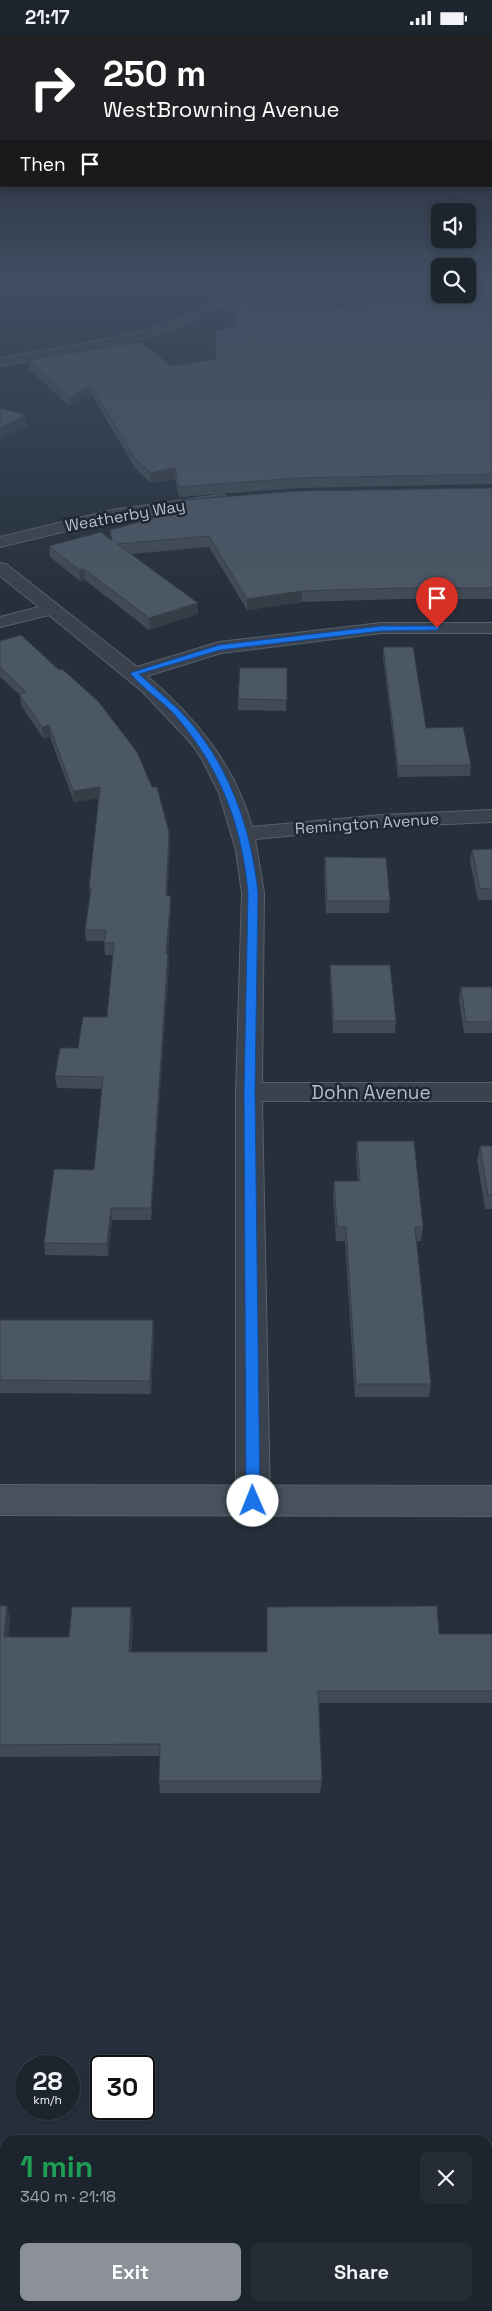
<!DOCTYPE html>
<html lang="en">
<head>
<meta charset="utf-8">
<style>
  body { margin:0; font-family:"Space Grotesk",sans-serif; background:#252c36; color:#f1f3f6; height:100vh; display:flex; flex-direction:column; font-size:19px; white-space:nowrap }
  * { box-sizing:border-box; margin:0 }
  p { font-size:16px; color:#a0a4aa }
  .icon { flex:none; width:28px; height:28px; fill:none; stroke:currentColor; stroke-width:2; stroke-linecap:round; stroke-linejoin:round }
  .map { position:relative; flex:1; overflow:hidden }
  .panel { position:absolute; left:0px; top:2100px; width:492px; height:176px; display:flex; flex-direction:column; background:#1c242e; border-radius:15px 15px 0 0; box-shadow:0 2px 8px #0003,0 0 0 1px #3a414a }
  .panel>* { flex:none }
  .banner { position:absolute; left:0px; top:0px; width:492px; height:152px; box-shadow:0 2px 8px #0003,0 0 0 1px #3a414a; background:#202124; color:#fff; overflow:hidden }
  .tools { position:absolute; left:431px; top:168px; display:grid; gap:10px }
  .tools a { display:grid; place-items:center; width:45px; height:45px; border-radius:8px; background:#1c242e; box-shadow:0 2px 8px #0003,0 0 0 1px #3a414a; font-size:25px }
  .speed { position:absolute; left:15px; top:2020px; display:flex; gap:10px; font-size:25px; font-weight:700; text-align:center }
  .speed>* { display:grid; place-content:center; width:65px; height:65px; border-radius:50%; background:#1c242e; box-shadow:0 2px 8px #0003,0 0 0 1px #3a414a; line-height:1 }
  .speed small { font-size:12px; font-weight:400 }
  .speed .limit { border:2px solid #111; border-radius:8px; background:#fff; color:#111 }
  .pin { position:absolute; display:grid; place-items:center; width:42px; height:42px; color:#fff; margin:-51px -21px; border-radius:50% 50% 50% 0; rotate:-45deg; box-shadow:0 0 5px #0007 }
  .pin .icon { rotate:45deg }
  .me { position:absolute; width:55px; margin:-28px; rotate:359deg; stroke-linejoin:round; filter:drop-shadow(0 0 4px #0008) }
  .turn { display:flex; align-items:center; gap:18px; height:105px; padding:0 20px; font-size:22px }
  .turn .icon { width:65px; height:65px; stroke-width:2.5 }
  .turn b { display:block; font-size:35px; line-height:42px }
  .then { display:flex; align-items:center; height:48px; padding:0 20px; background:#0003; gap:10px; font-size:19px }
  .round { display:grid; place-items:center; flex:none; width:52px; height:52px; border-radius:8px; background:#252c36 }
  .headline { display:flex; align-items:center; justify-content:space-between; height:85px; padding:0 20px }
  h1 { font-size:30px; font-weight:600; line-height:38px; color:#1e9e55 }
  .cta { display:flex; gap:10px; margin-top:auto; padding:10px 20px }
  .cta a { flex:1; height:58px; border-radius:8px; background:#8c9099; color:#fff; font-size:20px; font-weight:600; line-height:58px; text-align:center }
  .cta a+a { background:#252c36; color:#f1f3f6 }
  .status { display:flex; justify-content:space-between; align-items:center; height:35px; padding:0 25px; background:#1c242e; direction:ltr }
  .status svg { height:14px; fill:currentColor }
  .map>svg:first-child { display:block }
</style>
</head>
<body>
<div class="status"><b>21:17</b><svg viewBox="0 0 49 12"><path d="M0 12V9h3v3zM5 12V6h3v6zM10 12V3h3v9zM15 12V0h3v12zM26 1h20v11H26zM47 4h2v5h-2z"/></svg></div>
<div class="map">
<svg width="492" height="2276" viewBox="0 0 492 2276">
  <rect width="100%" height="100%" fill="#26303d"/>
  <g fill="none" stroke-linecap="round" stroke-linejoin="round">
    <defs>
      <g id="lane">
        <path d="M0,244H69L60,246L79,252L76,254L49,246L0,247Z"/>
        <path d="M95,244H101L99,248L89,251V249Z"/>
        <path d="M219,267L254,274L257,276L254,278L217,270V268Z"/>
      </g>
      <g id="street">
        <path d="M239,244H251C206,306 72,317 0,331V323C63,311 173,300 223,260C229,256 234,249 239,244Z"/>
        <path d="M221,460L227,462L229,465L227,468L112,485L0,512V502L112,475Z"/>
        <path d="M0,528L6,529L137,632L219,607L381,588H492V598H381L221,618L147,641C195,682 235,730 252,792L381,780L492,775V787L381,792L255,804L264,858L262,1048H492V1066H262L270,1466L265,1476L253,1481L241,1476L236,1466V1057L242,858L236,815L219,758L202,724L191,708L143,657L49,580L0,592V582L39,572L0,541Z"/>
      </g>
      <path id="secondary" d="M0,1450L492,1451V1481L0,1480Z"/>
    </defs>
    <use href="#lane" stroke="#58606b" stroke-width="3"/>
    <use href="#street" stroke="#58606b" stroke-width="2"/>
    <use href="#secondary" stroke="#58606b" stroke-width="2"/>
    <use href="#lane" fill="#3a424d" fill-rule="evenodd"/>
    <use href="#street" fill="#3a424d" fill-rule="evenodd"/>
    <use href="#secondary" fill="#48515f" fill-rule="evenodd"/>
  </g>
  <g fill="#414b57">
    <path d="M440,244V259H468L492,244V449L298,453L179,462L175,444L151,448L135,433L92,360L69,371L30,335L29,325L171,331L216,324L215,295L236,291L234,255Z"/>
    <path d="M492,453V564H401L302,567L247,575L209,512L131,519L198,568V579L149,595L85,545L80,546L50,522L49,511L111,505L110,495L183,475L182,465Z"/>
    <path d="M0,606L169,797L170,809L167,861L171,873L168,918L169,929L151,1185H112L108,1221L45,1220L44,1208L94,1135L102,1054L57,1053L55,1041L78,1013L107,982L113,920H105L104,906H86L85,895L90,863L89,853L99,763L74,767L50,702L43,703L21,670L20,660L0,642Z"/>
    <path d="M383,612L426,693L471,730L470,741L398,742L383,622Z"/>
    <path d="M287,633L286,676L238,675V664Z"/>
    <path d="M492,814V865H478L470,826L472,815Z"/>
    <path d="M325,822L390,866L389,878H326L324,834Z"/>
    <path d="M330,930L396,986L395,998H333L330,942Z"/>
    <path d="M461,952H492V998H464L459,964Z"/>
    <path d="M357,1106L423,1192L421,1206H417L431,1349L429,1362H355L345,1206H336L333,1160L334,1146H358L356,1120Z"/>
    <path d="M480,1111H492V1174H485L477,1125Z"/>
    <path d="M0,1285H153L154,1299L151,1359L0,1358Z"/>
    <path d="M0,1571H7L10,1584L8,1602H69L133,1585L131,1617H267V1572L439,1599H492V1668H319L322,1746L320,1758H160L159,1746L160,1721L0,1722Z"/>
  </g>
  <g fill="#353d47">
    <path d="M390,257L389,266L332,274V265Z"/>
    <path d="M91,351L92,360L69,371V362Z"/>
    <path d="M26,380L27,392L0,405V393Z"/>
    <path d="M175,433V444L151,448V438Z"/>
    <path d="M84,534L85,545L80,546L79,535Z"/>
    <path d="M302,556V567L247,575V564Z"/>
    <path d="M198,568V579L149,595V583Z"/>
    <path d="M49,690L50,702L43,703L42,692Z"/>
    <path d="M100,752L101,763L74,767L73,756Z"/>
    <path d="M169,797L170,809L167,873L166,861Z"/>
    <path d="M171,861V873L167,929L166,918Z"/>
    <path d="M168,918L169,929L151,1185V1173Z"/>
    <path d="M111,1173L112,1185L108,1221L107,1209Z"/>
    <path d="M153,1285L154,1299L151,1359L150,1346Z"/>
    <path d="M7,1571L10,1584L7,1615L4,1602Z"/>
    <path d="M131,1572L133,1585L131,1630L129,1617Z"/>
  </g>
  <g fill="#4c5765" stroke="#353d47">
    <path d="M276,244H440V258L390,257L332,265L298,267L269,265L234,259V255L238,251Z"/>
    <rect x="468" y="244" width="24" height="15"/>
    <path d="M390,265L492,267V439L298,443L179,452L175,433L151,438L135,423L91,351L69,362L29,325L141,307L171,331L216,324L215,295L237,291L235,266L269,273L298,275L333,273Z"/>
    <path d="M0,373L26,380L0,393Z"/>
    <path d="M492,453V553H401L302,556L247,564L209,501L117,509L198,568L149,583L84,534L79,535L49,511L101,497L112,506L110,495L185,475L182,465L298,456Z"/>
    <path d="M21,600L59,635L62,634L98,666L137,717L152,752H157L169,797L166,861H171L166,918H168L151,1173H111L107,1209L44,1208L54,1134L94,1135L103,1042L55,1041L60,1013H78L83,982H107L114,908H104L106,895H85L91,853H89L100,752L73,756L49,690L42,692L19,659L26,657L0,632V606Z"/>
    <path d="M383,612H413L426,693L463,692L471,730L398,731Z"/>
    <path d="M240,633H287V665L238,664Z"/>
    <path d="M492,814V853L480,854L472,815Z"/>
    <path d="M325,822L386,823L390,866H327Z"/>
    <path d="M330,930H390L396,986H334Z"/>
    <path d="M461,952H492V987H466Z"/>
    <path d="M357,1106H414L423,1192H415L431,1349H356L346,1192H337L334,1146H360Z"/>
    <path d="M480,1111H492V1160H488Z"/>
    <path d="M0,1285H153L150,1346L0,1345Z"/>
    <path d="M0,1571H7L4,1602H69L72,1572H131L129,1617H267V1572L437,1571L439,1599H492V1656H318L322,1746H159L160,1709L0,1710Z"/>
  </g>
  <linearGradient id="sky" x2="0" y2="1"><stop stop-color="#151a22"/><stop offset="0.43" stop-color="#414e62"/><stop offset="1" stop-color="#414e62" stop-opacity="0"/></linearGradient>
  <rect width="492" height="562" fill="url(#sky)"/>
  <path fill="#1a73e8" stroke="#114b97" d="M381,591H437L440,593L437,595L381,596L220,615L139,639C152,651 166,663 179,675C227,724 251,791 258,858L255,1057L260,1466L258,1470L253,1472L248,1470L246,1466L244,1057L248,858C242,790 220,732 175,680C161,665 143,654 130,638L219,610Z"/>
  <g text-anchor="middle" stroke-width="5" stroke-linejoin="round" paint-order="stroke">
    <g font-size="16" fill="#b6bdc8" stroke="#1f2732">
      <text transform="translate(125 480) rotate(-10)" y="6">Weatherby Way</text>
      <text transform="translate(367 788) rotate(-4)" y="6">Remington Avenue</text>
    </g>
    <g font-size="19" fill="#b6bdc8" stroke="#1f2732">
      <text x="371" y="1064">Dohn Avenue</text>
    </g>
  </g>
</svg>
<div class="tools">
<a><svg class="icon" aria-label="sound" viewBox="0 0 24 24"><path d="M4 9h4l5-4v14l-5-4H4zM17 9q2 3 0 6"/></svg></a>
<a><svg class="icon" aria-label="search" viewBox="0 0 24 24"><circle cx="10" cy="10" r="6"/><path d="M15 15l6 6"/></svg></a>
</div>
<div class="speed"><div>28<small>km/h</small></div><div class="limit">30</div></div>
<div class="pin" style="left:437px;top:593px;background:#d93025"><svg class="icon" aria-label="arrive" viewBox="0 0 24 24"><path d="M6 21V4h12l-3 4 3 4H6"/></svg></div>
<svg class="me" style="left:253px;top:1466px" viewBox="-20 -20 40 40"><circle r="19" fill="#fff"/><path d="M0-13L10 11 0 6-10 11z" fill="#1a73e8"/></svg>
<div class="banner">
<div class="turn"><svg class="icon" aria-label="right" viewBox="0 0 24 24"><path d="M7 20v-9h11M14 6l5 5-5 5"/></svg><div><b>250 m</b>WestBrowning Avenue</div></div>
<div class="then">Then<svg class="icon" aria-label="arrive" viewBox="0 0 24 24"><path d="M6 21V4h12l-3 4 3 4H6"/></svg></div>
</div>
<section class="panel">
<div class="headline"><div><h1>1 min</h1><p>340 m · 21:18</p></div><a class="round"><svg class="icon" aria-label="close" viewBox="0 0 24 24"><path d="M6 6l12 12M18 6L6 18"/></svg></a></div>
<div class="cta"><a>Exit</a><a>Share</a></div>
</section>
</div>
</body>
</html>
